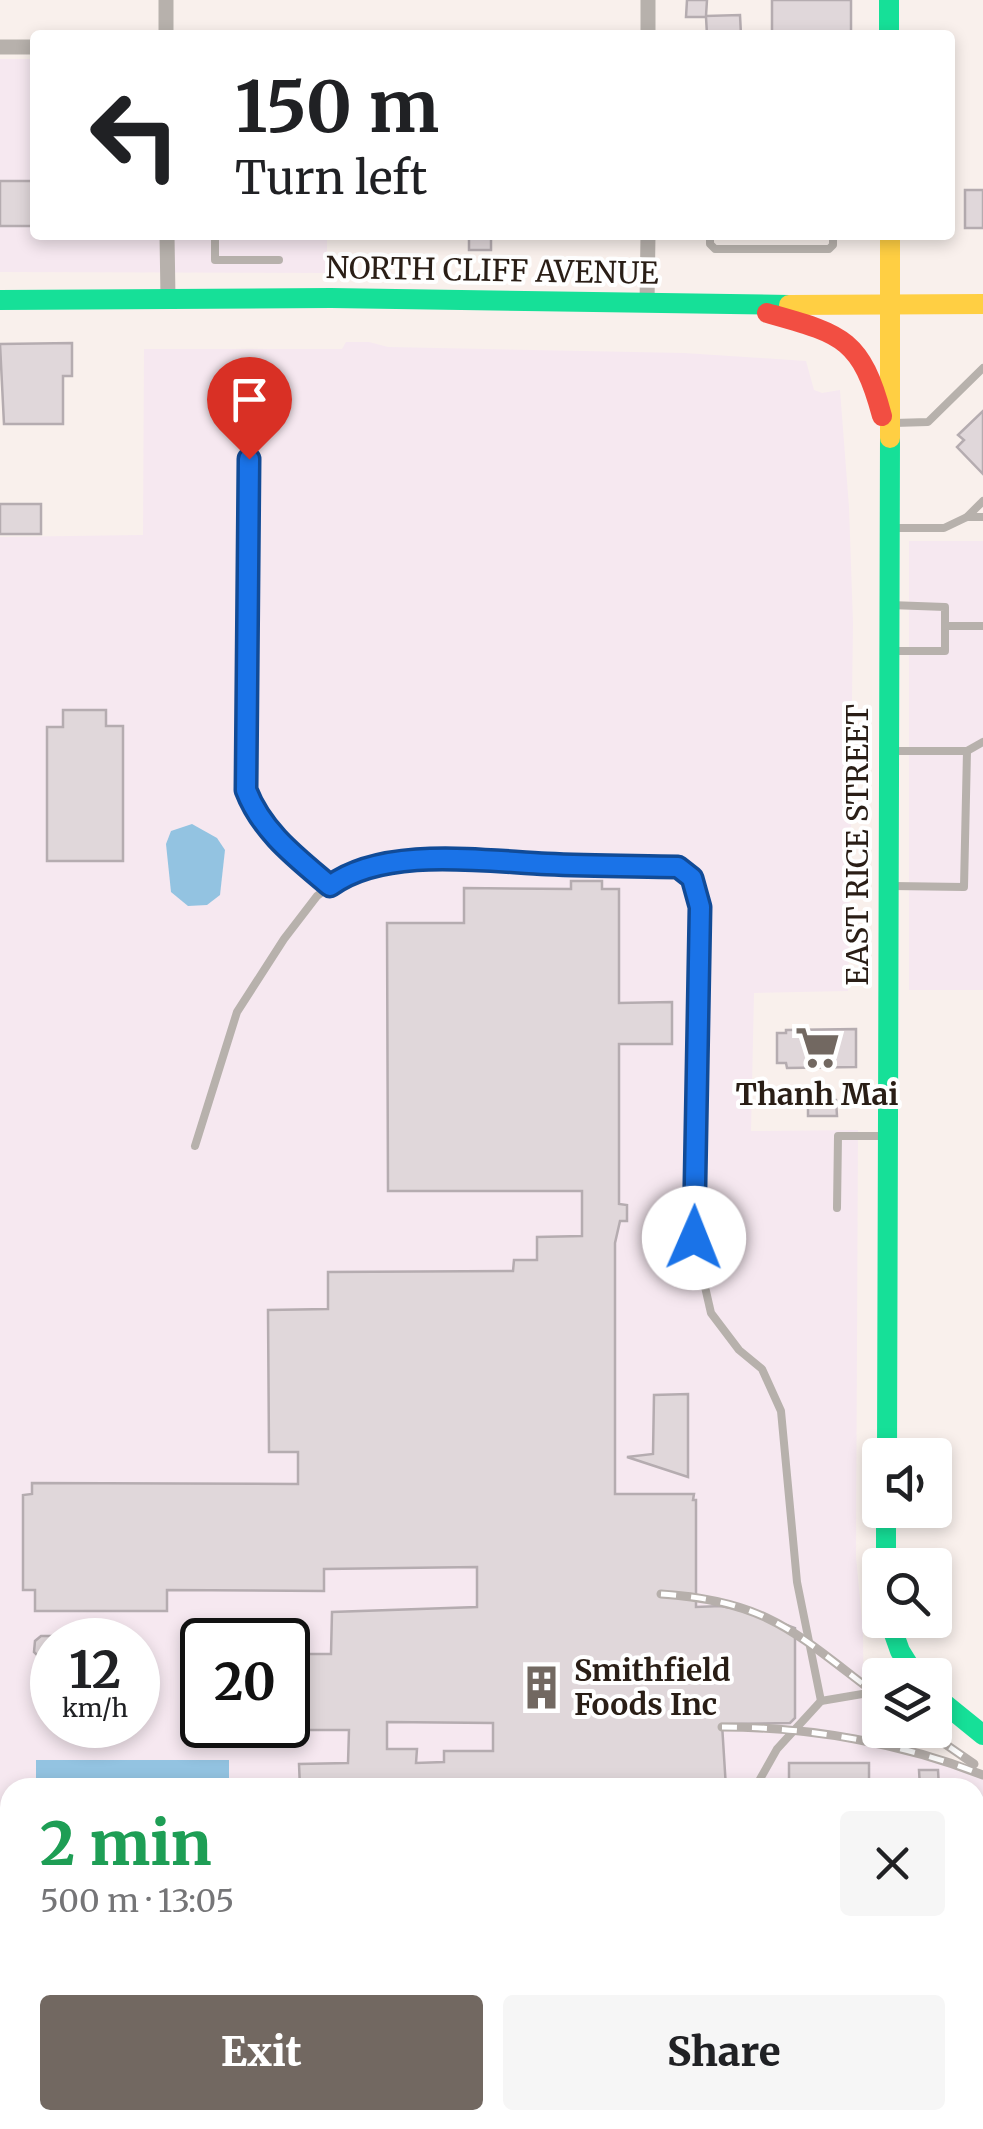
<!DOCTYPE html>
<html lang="en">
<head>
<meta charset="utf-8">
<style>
  body { margin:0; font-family:Merriweather,serif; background:#f6f6f6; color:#202124; height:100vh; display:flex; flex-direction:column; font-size:38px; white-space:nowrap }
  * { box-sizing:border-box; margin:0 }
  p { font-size:32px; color:#757577 }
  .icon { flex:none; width:55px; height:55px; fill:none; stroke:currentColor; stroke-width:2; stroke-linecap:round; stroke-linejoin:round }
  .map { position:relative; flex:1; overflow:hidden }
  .details { position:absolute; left:0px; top:1778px; width:985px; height:352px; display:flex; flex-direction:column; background:#fff; border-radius:30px 30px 0 0; box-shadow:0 5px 15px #0003 }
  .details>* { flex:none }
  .banner { position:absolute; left:30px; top:30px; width:925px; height:210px; border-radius:10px; box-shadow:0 5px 15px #0003; background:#fff; color:#202124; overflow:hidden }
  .tools { position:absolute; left:862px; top:1438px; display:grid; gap:20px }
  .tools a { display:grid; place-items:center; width:90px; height:90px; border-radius:10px; background:#fff; box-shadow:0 5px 15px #0003; font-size:50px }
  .speed { position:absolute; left:30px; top:1618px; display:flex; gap:20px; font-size:50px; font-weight:700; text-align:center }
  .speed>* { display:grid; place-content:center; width:130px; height:130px; border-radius:50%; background:#fff; box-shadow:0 5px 15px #0003; line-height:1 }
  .speed small { font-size:25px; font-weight:400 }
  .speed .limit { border:5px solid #111; border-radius:15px; background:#fff; color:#111 }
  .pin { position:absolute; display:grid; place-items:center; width:85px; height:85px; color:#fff; margin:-102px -42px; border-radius:50% 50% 50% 0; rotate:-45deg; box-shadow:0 0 10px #0007 }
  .pin .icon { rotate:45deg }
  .me { position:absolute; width:110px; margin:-55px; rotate:1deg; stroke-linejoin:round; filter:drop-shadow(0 0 8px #0008) }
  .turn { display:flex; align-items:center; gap:35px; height:210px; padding:0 40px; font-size:45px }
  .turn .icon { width:130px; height:130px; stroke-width:2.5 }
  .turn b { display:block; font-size:70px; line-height:85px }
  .round { display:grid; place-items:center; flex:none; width:105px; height:105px; border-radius:10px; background:#f6f6f6 }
  .overview { display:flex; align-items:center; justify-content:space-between; height:170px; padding:0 40px }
  h1 { font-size:60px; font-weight:800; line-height:75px; color:#1e9e55 }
  .button { display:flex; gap:20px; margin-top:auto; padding:20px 40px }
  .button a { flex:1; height:115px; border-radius:10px; background:#726861; color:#fff; font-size:40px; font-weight:800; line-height:115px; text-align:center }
  .button a+a { background:#f6f6f6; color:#202124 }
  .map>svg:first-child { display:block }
</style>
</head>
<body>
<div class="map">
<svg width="983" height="2129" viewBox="0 0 983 2129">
  <rect width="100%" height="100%" fill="#f9f0ec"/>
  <g fill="#f6e8f0" fill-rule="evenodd">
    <path d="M0,59H35V235H327V273L0,272Z"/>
    <path d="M346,342H369L388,347L684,353L806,361L814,390L822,393L840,390L849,507L853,623L851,771L847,784L851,825L848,991L754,993L751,1131L858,1130L856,1557L863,1631L864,1742L934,1759L983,1775V2129H0V537L143,535L144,349H342ZM52,1640H138V1725H52ZM202,1640H288V1725H202ZM10,1788H975V2120H10Z"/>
    <rect x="909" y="541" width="74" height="449"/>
  </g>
  <g fill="#93c3e1">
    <path d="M192,824L217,838L225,850L220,895L207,905L188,906L171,892L166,844L171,831Z"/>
    <rect x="36" y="1760" width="193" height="27"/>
    <path d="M10,1920V2034H0V1920Z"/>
    <path d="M0,2036H10V2120H78V2129H0Z"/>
    <rect x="80" y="2120" width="114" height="9"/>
  </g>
  <g fill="#e0d7da" stroke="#b5acb0" stroke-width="2.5" fill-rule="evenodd">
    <path d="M687,0H707L706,16L740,15L741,35H707L706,17H686Z"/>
    <rect x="772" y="0" width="79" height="35"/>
    <rect x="0" y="181" width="35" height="45"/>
    <rect x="965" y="190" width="18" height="38"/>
    <rect x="469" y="235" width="22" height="15"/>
    <path d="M72,343V376H63V424H4L0,344Z"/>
    <path d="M983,411V474L957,447L964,440L958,435Z"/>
    <rect x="0" y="504" width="41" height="30"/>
    <path d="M63,710H106V726H123V861H47V727H63Z"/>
    <path d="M571,881H602V889H619V1003L672,1002V1044H619V1204L627,1205V1221H620L615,1243V1494H694L693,1500H696V1607L721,1606L752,1612L795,1628V1718L790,1723L722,1724L726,1788H300L299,1764L348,1763L349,1730H288V1654H331L332,1612L477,1607V1567L324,1569V1591L167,1590V1611H35V1590H23V1495L32,1494V1483L298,1484V1452H269L268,1310L328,1309V1272L513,1271L514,1260H537V1237L582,1236V1191H388L387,923H464V888L571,889ZM387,1722L493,1723V1751H444V1762L416,1763L417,1749H387Z"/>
    <path d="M856,1029V1067L787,1068L786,1063H777V1033H786V1030Z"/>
    <path d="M808,1100H836L837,1116H808Z"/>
    <path d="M688,1394V1477L627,1457L653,1454L654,1395Z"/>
    <path d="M41,1636H52V1659L42,1660L34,1652L35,1641Z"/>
    <rect x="789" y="1763" width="80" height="25"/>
    <path d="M919,1770H938L939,1788H920Z"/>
  </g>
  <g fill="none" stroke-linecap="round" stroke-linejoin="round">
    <g stroke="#b7b1ac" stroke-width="8">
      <path d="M215,235V260H279"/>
      <path d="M710,235V244L715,249H829L833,245V235"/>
      <path d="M250,386L246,790L256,817L330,886"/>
      <path d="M894,423L928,422L983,368"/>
      <path d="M967,517L983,501"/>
      <path d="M890,528H944L967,517H983"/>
      <path d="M890,605L945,607V651H893"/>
      <path d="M945,626H983"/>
      <path d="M967,751L983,742"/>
      <path d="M893,886L964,887L967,751H893"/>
      <path d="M195,1146L237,1012L284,939L317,896L346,874L388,864L440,859L678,867L692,878L700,907L694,1239L711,1313L739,1350L762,1369L781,1411L797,1582L821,1701"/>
      <path d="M837,1208L838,1136H888"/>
      <path d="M755,1788L777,1749L821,1701L880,1691"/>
      <path d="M975,1927L983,1928"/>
      <path d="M975,2087L983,2086"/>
      <path d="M781,2129L782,2120"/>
      <path d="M893,2129L896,2120"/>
    </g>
    <g stroke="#b7b1ac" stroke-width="15">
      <path d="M166,0V35"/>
      <path d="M648,35V0"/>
      <path d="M0,47H35"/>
      <path d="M167,235L168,298"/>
      <path d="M647,304L648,235"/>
    </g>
    <g stroke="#16e098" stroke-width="20">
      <path d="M889,0V35"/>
      <path d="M0,300L331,298L789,305"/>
      <path d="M887,1455L890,438"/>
      <path d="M886,1510V1565"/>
      <path d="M889,1620L900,1651L915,1675"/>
      <path d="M935,1696L983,1735"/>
    </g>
    <g stroke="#ffcf43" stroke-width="20">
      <path d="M789,305L983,304"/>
      <path d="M890,438V235"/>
    </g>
    <path stroke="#f24e42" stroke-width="20" d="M767,313C841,334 861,337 882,416"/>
    <defs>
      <g id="rail">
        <path d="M661,1594C770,1601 797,1635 880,1697"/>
        <path d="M722,1727C809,1727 902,1743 983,1775"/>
        <path d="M925,1730L974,1764"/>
        <path d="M975,1948L983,1949"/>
      </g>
    </defs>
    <use href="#rail" stroke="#b6afab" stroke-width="9"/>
    <use href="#rail" stroke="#fff" stroke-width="5" stroke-dasharray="15" stroke-linecap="butt"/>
  </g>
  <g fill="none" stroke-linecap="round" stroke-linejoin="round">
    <defs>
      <path id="route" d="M249,459L246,790C262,832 297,858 330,886C384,846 483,861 547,864C591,866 634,866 678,867L692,878L700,907L694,1238"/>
    </defs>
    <use href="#route" stroke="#114b97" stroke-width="25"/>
    <use href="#route" stroke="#1a73e8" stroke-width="18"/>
  </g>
  <defs>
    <symbol id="supermarket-bare" viewBox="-9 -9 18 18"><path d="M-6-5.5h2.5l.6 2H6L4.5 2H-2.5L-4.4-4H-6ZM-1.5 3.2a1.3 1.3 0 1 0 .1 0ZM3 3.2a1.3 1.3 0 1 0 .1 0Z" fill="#726861" stroke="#fff" stroke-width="2.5" paint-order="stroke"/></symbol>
    <symbol id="building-bare" viewBox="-9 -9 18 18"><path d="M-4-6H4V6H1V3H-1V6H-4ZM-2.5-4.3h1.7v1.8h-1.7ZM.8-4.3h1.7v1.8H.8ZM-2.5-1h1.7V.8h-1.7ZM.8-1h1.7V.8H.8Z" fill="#726861" stroke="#fff" stroke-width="2.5" paint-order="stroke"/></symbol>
  </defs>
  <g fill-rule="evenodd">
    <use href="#supermarket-bare" x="786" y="1016" width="63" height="63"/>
    <use href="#building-bare" x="510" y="1656" width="63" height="63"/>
  </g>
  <g text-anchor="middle" stroke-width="8" stroke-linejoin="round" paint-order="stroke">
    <g font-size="30" fill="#2a1e16" stroke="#fff">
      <text transform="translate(492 271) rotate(1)" y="10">NORTH CLIFF AVENUE</text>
      <text transform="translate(858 845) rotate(-90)" y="10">EAST RICE STREET</text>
    </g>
    <g font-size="30" font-weight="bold" fill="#2a1e16" stroke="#fff">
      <text x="817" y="1105">Thanh Mai</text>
      <text x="574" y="1681" text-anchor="start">Smithfield<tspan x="574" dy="34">Foods Inc</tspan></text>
    </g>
  </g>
</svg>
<div class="tools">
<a><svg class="icon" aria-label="sound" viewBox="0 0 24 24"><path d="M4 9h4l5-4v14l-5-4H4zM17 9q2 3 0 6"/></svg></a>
<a><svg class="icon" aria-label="search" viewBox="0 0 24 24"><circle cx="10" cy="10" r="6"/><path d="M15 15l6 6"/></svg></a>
<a><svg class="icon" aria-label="layers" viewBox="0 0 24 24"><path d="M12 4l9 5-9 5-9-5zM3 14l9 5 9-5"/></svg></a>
</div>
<div class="speed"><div>12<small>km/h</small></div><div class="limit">20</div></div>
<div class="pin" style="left:249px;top:459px;background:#d93025"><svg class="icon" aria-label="arrive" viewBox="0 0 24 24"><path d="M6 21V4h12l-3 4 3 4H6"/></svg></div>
<svg class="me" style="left:694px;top:1238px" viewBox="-20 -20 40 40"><circle r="19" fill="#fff"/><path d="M0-13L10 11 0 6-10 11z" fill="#1a73e8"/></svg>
<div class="banner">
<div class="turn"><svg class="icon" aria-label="left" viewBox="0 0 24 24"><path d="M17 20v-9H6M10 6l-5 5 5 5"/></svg><div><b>150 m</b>Turn left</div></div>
</div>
<section class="details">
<div class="overview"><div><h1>2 min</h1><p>500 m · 13:05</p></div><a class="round"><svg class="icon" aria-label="close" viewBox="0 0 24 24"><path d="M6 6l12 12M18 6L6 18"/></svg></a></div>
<div class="button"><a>Exit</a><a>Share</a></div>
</section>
</div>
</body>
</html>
